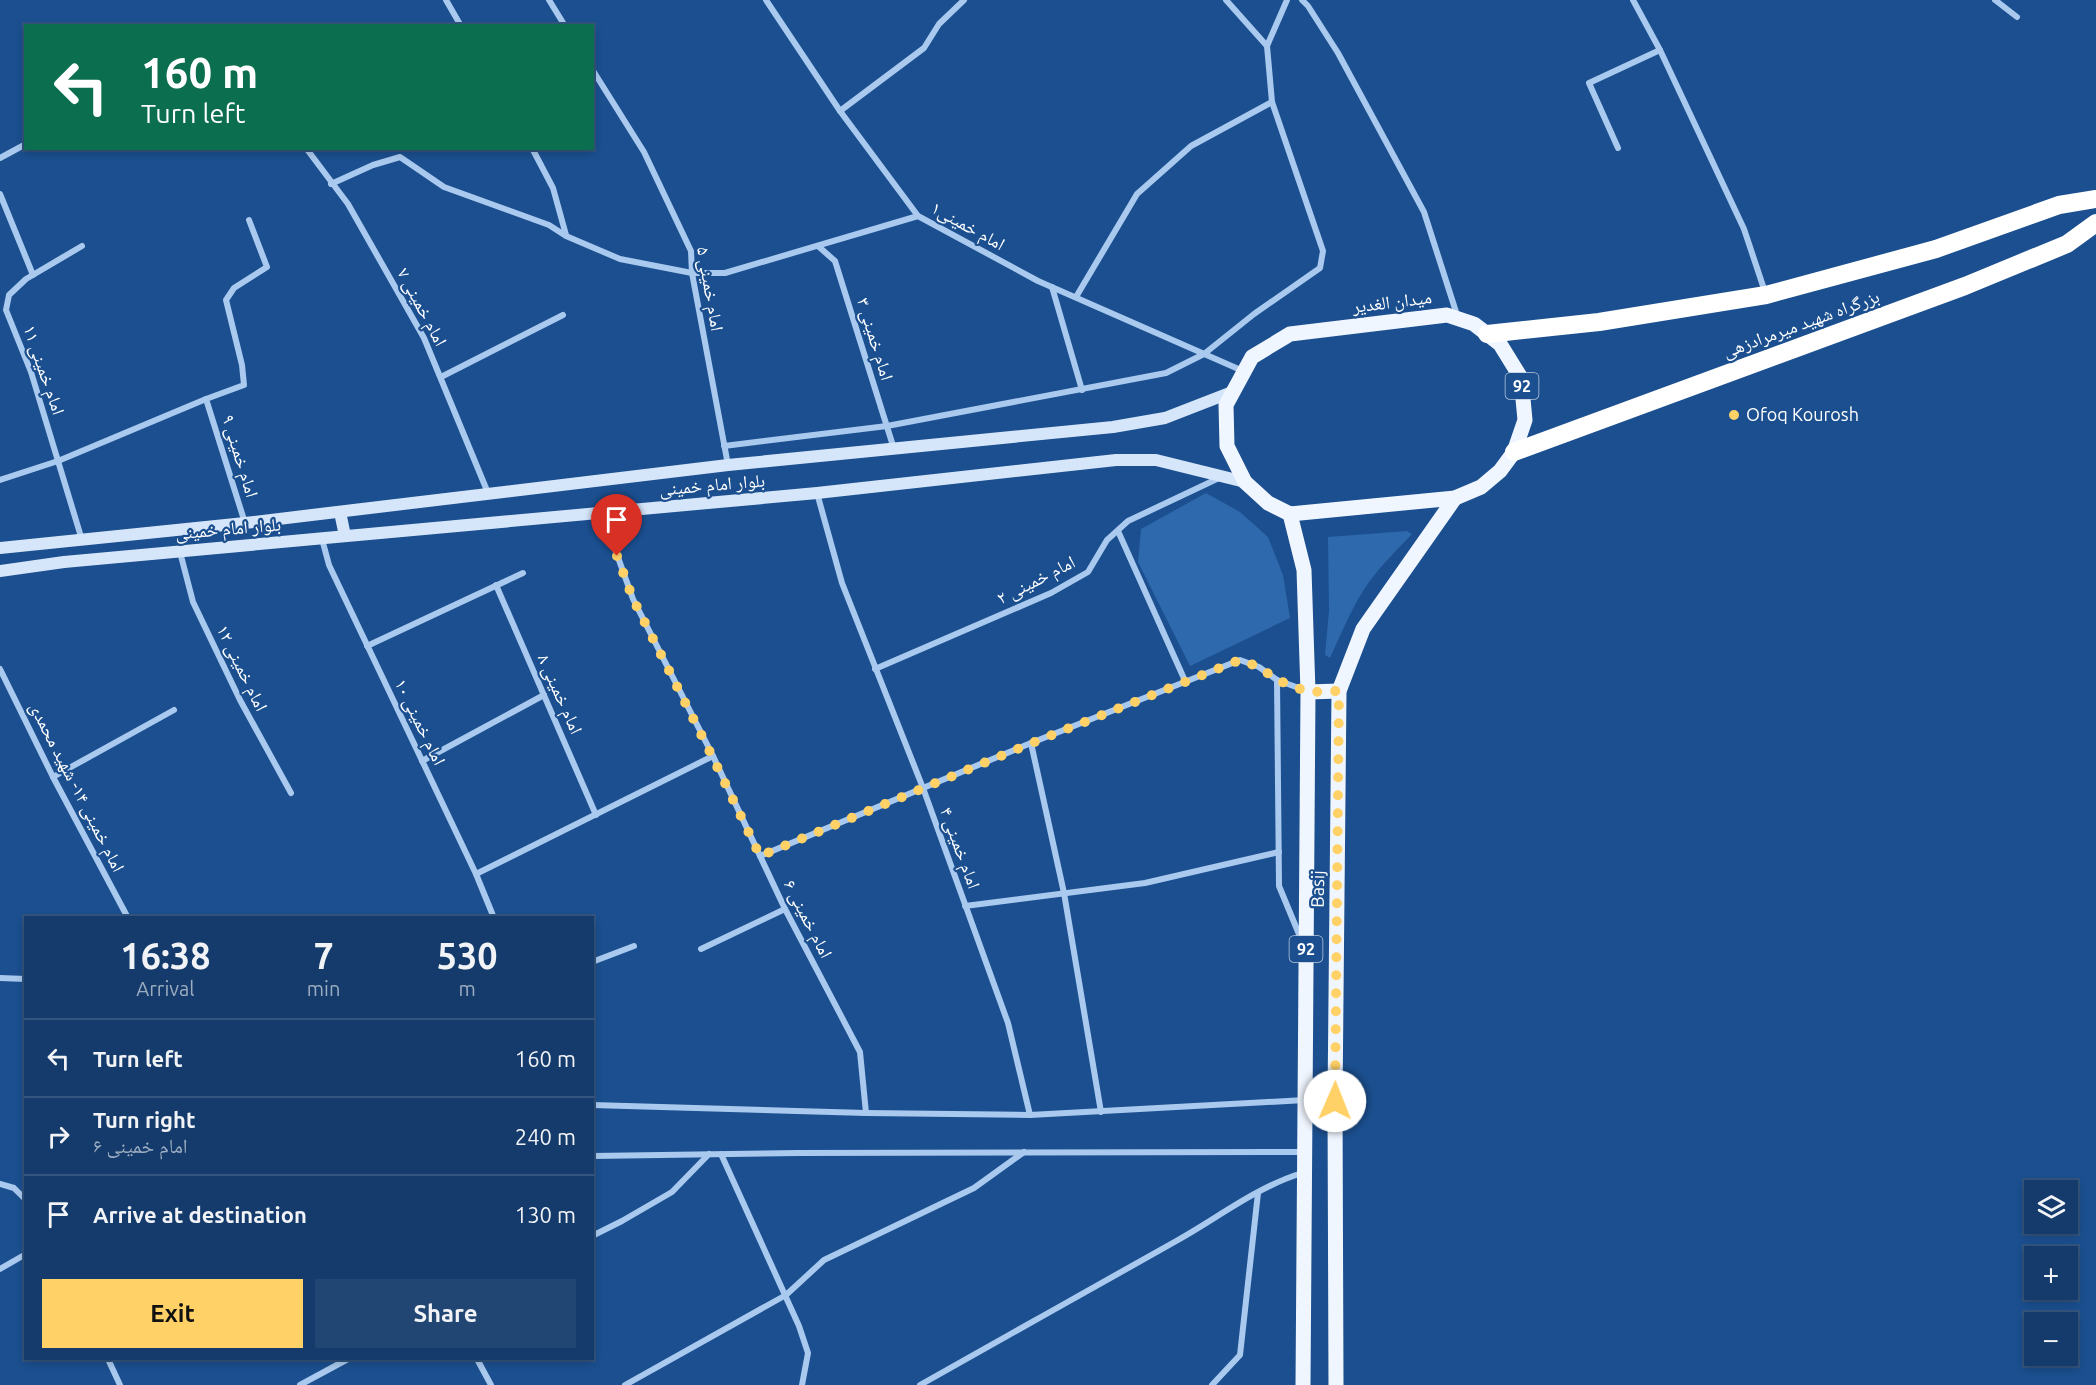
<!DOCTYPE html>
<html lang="en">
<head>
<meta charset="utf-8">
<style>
  body { margin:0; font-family:Ubuntu,"Noto Naskh Arabic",sans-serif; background:#214673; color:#f1f3f6; height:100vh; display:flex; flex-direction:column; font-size:22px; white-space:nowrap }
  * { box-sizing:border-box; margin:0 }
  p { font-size:20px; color:#9dadc1 }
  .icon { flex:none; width:33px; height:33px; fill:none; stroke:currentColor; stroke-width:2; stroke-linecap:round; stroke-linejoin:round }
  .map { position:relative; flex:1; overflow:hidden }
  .panel { position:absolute; left:24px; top:916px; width:570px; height:444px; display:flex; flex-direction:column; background:#143b6b; border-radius:0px; box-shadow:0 3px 9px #0003,0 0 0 2px #33557e }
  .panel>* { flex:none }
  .banner { position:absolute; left:24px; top:24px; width:570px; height:126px; border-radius:0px; box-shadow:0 3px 9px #0003,0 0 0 2px #33557e; background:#0b6e4f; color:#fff; overflow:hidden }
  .tools { position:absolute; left:2024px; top:1180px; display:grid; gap:12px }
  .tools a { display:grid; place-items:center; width:54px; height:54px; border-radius:0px; background:#143b6b; box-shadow:0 3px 9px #0003,0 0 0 2px #33557e; font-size:30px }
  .pin { position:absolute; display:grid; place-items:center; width:51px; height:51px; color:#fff; margin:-62px -26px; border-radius:50% 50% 50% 0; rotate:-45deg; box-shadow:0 0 6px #0007 }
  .pin .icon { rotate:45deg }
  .me { position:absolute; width:66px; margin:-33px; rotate:1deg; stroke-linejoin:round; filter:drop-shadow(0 0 4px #0008) }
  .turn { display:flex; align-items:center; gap:21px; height:126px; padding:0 18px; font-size:27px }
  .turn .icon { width:78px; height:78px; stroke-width:2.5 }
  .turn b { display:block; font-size:42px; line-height:51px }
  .eta { display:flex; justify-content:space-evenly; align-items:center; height:102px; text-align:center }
  .eta b { font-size:36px; font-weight:700; line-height:42px }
  .cta { display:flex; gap:12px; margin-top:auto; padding:12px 18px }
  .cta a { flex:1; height:69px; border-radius:0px; background:#ffd166; color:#111; font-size:24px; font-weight:700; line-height:69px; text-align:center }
  .cta a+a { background:#214673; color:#f1f3f6 }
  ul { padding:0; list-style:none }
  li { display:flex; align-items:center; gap:18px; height:78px; padding:0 18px; border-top:2px solid #33557e }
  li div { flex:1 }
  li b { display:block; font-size:22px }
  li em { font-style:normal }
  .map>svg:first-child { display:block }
</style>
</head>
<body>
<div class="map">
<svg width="2096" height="1385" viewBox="0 0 2096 1385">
  <rect width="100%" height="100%" fill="#1b4f8f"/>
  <g fill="#2e69ad">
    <path d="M1206,493L1240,512L1268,537L1283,575L1290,618L1190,666L1138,562L1141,529Z"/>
    <path d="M1407,531L1412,534C1395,552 1376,570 1363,591C1350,612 1340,636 1330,658L1325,655L1329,611L1328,537Z"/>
  </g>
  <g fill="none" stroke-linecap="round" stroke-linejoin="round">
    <g stroke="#a9c9ee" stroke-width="6">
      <path d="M446,0L461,26"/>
      <path d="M549,0L565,26"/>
      <path d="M766,0L840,111L918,216L1038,281L1243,371"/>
      <path d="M1226,0L1267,46"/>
      <path d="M1302,0L1308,6L1338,53L1424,212L1457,315"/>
      <path d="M1633,0L1660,50L1744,229L1765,292"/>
      <path d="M1995,0L2017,17"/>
      <path d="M592,69L644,152L691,251L692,273L728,465"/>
      <path d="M840,111L924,48L939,24L964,0"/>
      <path d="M306,148L348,204L424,338L488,493"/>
      <path d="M532,148L553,188L566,235"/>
      <path d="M1618,148L1589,83L1660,50"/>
      <path d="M0,158L26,144"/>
      <path d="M331,184L373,165L400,157L444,187L549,225L566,236L620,259L692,273H725L918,216"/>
      <path d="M0,194L33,275"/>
      <path d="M82,246L26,279L9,295L6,310L31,372L82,540"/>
      <path d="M818,246L835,261L894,449"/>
      <path d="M1052,287L1082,390"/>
      <path d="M1076,297L1137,194L1191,146L1272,102"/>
      <path d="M441,377L563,315"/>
      <path d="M206,399L245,523"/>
      <path d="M724,446L887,426L1166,373L1204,354L1254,314L1320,268L1323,251L1272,102L1267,46L1287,0"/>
      <path d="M0,480L58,461L206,399L244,385L242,365L226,300L234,288L267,267L249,220"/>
      <path d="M817,493L842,583L923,788L1008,1023L1030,1115"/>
      <path d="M602,513L633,599L713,756L785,909L860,1052L866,1113"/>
      <path d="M1118,531L1186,683"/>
      <path d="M322,539L329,565L476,874L494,918"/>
      <path d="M180,552L193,602L240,700L291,793"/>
      <path d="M496,585L596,815"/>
      <path d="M367,646L523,573"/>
      <path d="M0,669L53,777L128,918"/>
      <path d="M875,669L1051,593L1088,572L1107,540L1128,521L1219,478"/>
      <path d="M1277,680L1279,886L1301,939"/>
      <path d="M1031,743L1064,893L1101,1112"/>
      <path d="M422,761L544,695"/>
      <path d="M53,777L174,710"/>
      <path d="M760,856L1031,743L1240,660L1259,667L1277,680L1307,691"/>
      <path d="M476,874L713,756"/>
      <path d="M965,906L1145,883L1279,852"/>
      <path d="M701,949L785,909"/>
      <path d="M592,962L634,946"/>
      <path d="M0,978L26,979"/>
      <path d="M592,1105L866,1113L1030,1115L1305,1100"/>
      <path d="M721,1154L799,1326L808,1353L802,1385"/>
      <path d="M592,1156L799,1153L1303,1152"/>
      <path d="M0,1184L14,1188L26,1200"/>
      <path d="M592,1236L622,1221L672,1192L709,1154"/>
      <path d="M0,1269L26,1254"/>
      <path d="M108,1359L120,1385"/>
      <path d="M477,1359L491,1385"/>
      <path d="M300,1385L348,1359"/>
      <path d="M625,1385L786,1295L824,1260L974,1188L1024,1152"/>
      <path d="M920,1385C1006,1337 1092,1288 1178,1240C1219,1217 1257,1187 1302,1173"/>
      <path d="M1212,1385L1240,1355L1258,1193"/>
    </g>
    <g stroke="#d6e6fa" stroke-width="12">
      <path d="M340,512L345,536"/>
      <path d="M0,548L245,523L728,465L1113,427L1165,418L1232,392"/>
      <path d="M0,571L64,562L817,493L1116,460H1156L1245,482"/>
    </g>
    <g stroke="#f0f6ff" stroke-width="15">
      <path d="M1447,315L1474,324L1500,344L1521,378L1525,420L1514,452L1500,471L1481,487L1455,498L1290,514L1268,503L1245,482L1227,446L1226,405L1252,357L1290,334Z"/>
      <path d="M1290,514L1304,570L1308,692L1303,1385"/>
      <path d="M1308,692L1339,691"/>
      <path d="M1336,1385L1335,1100L1339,691L1363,629L1455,498"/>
    </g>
    <g stroke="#fff" stroke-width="18">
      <path d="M1487,334L1599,322L1766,295L1936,249L2059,205L2096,199"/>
      <path d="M1514,452L1965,286L2067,244L2096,223"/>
    </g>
  </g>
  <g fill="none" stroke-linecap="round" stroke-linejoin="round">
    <path stroke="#ffd166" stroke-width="10" stroke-dasharray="0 18" d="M617,556L633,599L712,756L760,856L1032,743L1240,660L1259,667L1277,680L1308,692L1339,691L1335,1101"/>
  </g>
  <circle fill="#ffd166" stroke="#1b4f8f" stroke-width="2" cx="1734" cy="415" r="6"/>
  <g text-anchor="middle" stroke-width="4.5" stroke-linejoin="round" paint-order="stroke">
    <g fill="#1b4f8f" stroke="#bbcadd" stroke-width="1.5">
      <rect x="1505.5" y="373" width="33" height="26" rx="4.5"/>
      <rect x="1289.5" y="936" width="33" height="26" rx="4.5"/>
    </g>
    <g font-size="16" font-weight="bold" fill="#fff">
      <text x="1522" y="392">92</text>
      <text x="1306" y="955">92</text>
    </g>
    <g font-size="18" fill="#fff" stroke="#1b4f8f">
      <text transform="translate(968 226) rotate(29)" y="6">امام خمینی۱</text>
      <text transform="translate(710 289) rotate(80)" y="6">امام خمینی ۵</text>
      <text transform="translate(1392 302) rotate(-7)" y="6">میدان الغدیر</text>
      <text transform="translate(422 307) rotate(62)" y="6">امام خمینی ۷</text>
      <text transform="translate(1801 324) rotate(-20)" y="6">بزرگراه شهید میرمرادزهی</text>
      <text transform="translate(875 339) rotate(73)" y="6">امام خمینی ۳</text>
      <text transform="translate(44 370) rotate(71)" y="6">امام خمینی ۱۱</text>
      <text transform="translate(240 456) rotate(73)" y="6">امام خمینی ۹</text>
      <text transform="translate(712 485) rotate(-5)" y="6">بلوار امام خمینی</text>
      <text transform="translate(228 529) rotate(-5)" y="6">بلوار امام خمینی</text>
      <text transform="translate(1036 580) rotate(-27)" y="6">امام خمینی ۲</text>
      <text transform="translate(242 668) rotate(64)" y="6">امام خمینی ۱۲</text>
      <text transform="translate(560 694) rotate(66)" y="6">امام خمینی ۸</text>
      <text transform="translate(420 722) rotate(64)" y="6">امام خمینی ۱۰</text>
      <text transform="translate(77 787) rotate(63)" y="6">امام خمینی ۱۴- شهید محمدی</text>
      <text transform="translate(960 848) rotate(70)" y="6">امام خمینی ۴</text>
      <text transform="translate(1318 889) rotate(-89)" y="6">Basij</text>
      <text transform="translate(808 919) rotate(63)" y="6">امام خمینی ۶</text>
    </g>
    <g font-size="18" fill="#fff" stroke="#1b4f8f" text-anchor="start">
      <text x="1746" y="421">Ofoq Kourosh</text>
    </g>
  </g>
</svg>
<div class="tools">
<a><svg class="icon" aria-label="layers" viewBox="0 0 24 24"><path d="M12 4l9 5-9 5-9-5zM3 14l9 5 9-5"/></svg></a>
<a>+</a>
<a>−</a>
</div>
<div class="pin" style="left:617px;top:556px;background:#d93025"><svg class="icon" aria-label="arrive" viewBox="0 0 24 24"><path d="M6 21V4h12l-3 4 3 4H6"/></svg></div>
<svg class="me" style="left:1335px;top:1101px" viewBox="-20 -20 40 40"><circle r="19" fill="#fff"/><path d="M0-13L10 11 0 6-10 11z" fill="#ffd166"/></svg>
<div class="banner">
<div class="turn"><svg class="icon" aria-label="left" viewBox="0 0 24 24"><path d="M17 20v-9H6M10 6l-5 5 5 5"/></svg><div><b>160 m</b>Turn left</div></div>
</div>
<section class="panel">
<div class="eta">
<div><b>16:38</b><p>Arrival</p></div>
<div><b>7</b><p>min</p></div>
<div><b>530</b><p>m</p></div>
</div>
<ul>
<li><svg class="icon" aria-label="left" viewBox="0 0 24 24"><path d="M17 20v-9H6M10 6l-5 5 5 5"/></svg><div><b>Turn left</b></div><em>160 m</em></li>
<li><svg class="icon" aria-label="right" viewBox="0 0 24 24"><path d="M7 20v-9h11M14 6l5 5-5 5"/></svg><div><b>Turn right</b><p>امام خمینی ۶</p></div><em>240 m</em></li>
<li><svg class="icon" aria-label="arrive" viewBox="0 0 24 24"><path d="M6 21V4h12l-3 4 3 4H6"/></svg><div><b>Arrive at destination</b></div><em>130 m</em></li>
</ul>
<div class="cta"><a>Exit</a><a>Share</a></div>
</section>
</div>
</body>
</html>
